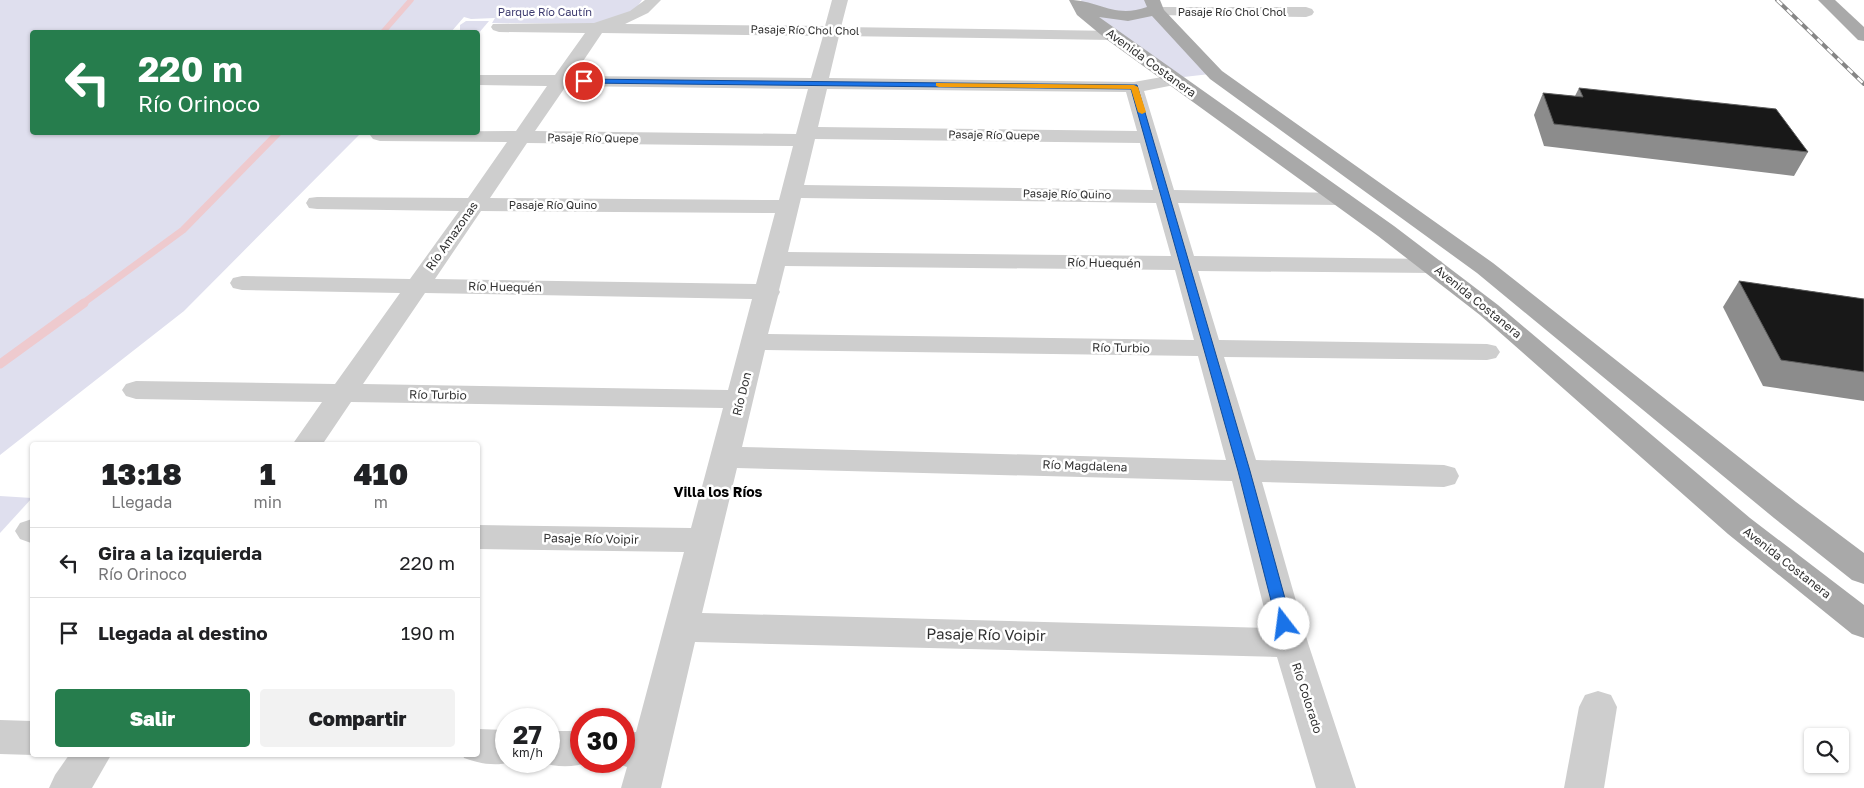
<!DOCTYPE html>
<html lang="es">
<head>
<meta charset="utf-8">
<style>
  body { margin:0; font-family:"Golos Text",sans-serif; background:#f2f2f2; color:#202124; height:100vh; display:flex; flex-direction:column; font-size:19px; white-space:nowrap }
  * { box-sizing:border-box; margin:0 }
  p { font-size:16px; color:#757577 }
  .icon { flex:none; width:28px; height:28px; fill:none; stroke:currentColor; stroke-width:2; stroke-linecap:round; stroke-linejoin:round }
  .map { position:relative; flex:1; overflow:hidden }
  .panel { position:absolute; left:30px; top:442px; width:450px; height:315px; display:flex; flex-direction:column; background:#fff; border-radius:5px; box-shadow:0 1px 4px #0004 }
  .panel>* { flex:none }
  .guide { position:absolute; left:30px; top:30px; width:450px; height:105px; border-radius:5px; box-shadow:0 1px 4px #0004; background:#267d4d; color:#fff; overflow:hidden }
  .tools { position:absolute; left:1804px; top:728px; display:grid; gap:10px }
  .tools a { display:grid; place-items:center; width:45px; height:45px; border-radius:5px; background:#fff; box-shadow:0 1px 4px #0004; font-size:25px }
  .speed { position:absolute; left:495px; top:708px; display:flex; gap:10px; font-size:25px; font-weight:700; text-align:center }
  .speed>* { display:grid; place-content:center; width:65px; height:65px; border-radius:50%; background:#fff; box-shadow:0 1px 4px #0004; line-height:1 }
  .speed small { font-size:12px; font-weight:400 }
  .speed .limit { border:8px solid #d22; background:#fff; color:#111 }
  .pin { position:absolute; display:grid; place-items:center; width:42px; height:42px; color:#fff; margin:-21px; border:2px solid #fff; border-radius:50%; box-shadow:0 1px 5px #0007 }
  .me { position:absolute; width:55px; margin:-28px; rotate:345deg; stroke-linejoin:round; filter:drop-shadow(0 0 4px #0008) }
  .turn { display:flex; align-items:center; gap:18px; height:105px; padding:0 25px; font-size:22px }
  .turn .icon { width:65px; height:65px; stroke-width:2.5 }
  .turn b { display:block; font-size:35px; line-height:42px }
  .eta { display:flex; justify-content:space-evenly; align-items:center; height:85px; text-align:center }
  .eta b { font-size:30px; font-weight:800; line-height:35px }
  .primary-button { display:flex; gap:10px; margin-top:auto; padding:10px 25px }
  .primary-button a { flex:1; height:58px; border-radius:5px; background:#267d4d; color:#fff; font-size:20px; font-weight:800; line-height:58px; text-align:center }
  .primary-button a+a { background:#f2f2f2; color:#202124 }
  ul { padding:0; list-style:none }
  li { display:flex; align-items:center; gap:15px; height:70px; padding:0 25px; border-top:1px solid #e0e0e0 }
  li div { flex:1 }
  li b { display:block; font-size:19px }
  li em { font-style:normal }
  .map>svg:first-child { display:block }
</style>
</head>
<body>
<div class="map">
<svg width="1864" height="788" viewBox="0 0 1864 788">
  <rect width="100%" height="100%" fill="#fff"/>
  <g fill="#dfdfee">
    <path d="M0,0H642L625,24L492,23L495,18L471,19L464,17L451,32H32V132L361,133L184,311L0,455Z"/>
    <path d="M1081,0H1148L1210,74L1175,78L1086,11Z"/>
    <path d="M466,21H489L478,34L460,31V25Z"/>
    <path d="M0,496L32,498L0,533Z"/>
  </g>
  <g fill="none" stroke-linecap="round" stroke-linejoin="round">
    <g stroke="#eecace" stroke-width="5.5">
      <path d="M383,32L411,0"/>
      <path d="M277,134L279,132"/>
    </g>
    <path stroke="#eecace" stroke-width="7" d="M82,304L183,230L278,133"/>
    <path stroke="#eecace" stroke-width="9" d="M0,364L84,303"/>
    <g fill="#cecece" fill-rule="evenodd">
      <path d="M645,0H661L648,13L625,24L825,26L832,0H848L841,27L1118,31L1120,35L1118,39L1112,40L839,36L829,78L1134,82L1173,75L1179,76L1182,80L1179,84L1144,91L1174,190L1341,193L1349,194L1352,199L1349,204L1341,205L1178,203L1194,256L1433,259L1441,261L1445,266L1441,271L1433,273L1198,271L1219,340L1487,344L1496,346L1500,352L1496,358L1487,360L1224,357L1256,460L1444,465L1455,468L1459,476L1455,484L1444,487L1262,482L1308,643L1356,788H1316L1277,657L695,642L661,788H621L627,767L610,761H624V732H636L684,552L478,549V525L691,528L723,408L351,402L322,445H292L322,402L136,399L126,396L122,390L126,384L136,381L335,384L400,293L242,290L233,288L230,283L233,278L242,276L410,279L459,211L317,209L309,208L306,203L309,198L317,197L468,198L507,142L380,141L373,139L370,135L372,132L516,131L547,86L478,85V75H555L585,33L499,32L493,30L491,27L493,24L594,23L630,11ZM602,33L823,36L811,78L573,76ZM566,86L808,89L796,134L535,131ZM827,89L1126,92L1137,131L818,127ZM815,139L1140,143L1153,190L804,185ZM527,143L793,146L779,200L490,198ZM801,198L1156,203L1171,256L788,252ZM481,211L775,213L756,284L435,279ZM785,266L1175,270L1194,340L768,334L778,296L780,292L779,290ZM425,293L752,299L728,390L363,384ZM765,350L1198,356L1226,460L742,447ZM737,468L1232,481L1269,628L702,613Z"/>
      <path d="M1157,7H1306L1312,9L1314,12L1312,15L1306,17L1151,15L1149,12L1151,9Z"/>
      <path d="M32,519V543H31L20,539L15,531L20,523Z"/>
      <path d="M1598,691L1611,695L1617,707L1604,788H1564L1579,707L1585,695Z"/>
      <path d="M0,720L32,721L33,755L0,754Z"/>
      <path d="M478,729L506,730V761H515C498,767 480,764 464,758L463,755H478Z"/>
      <path d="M549,731H581V761H592C575,768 555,768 538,761H549Z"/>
      <path d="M69,755H111L92,788H49L55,775Z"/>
    </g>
    <g fill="#a9a9a9" fill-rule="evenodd">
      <path d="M1069,0C1099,0 1114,19 1147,7L1144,0H1160L1164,10L1222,71L1493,263L1796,502L1864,553V584L1852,580L1774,518L1477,273L1210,79L1152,16L1128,21L1099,17L1394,226L1498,305L1750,518L1864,605V638L1852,634L1728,534L1480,315L1378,236L1106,39L1077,15Z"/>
      <path d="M1818,0H1835L1864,27V41L1858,40Z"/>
    </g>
    <defs>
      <path id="rail" d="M1777,0L1864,84"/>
    </defs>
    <use href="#rail" stroke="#868686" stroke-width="4"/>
    <use href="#rail" stroke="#fff" stroke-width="2.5" stroke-dasharray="7" stroke-linecap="butt"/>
  </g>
  <g fill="#8c8c8c">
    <path d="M1579,88L1808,152L1794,176L1544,146L1534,115L1543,93L1575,96Z"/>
    <path d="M1739,281L1864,299V401L1763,386L1723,307Z"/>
  </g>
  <g fill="#181818" stroke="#5d5d5d">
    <path d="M1579,88L1776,109L1808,152L1554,124L1543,93L1583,97Z"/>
    <path d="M1739,281L1864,299V372L1781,360Z"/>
  </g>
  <path fill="#1a73e8" stroke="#114b97" d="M581,79L1137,85L1250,471L1292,624L1290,628L1284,630L1279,628L1277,624L1238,471L1131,89L584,83L580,81Z"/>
  <path fill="#f59e0b" d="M936,83L1134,85L1138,87L1146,112L1142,114L1138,112L1131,89L939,87L936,86Z"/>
  <g text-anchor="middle" stroke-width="5" stroke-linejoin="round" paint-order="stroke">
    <g font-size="11" fill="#3d3b6f" stroke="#fff">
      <text x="545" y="16">Parque Río Cautín</text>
    </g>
    <g font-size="11" fill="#313131" stroke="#fff">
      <text x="1232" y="16">Pasaje Río Chol Chol</text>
      <text transform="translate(805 30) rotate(1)" y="4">Pasaje Río Chol Chol</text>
      <text transform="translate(994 135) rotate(1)" y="4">Pasaje Río Quepe</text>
      <text transform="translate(593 138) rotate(1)" y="4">Pasaje Río Quepe</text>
      <text transform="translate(1067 194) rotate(1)" y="4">Pasaje Río Quino</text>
      <text x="553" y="209">Pasaje Río Quino</text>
    </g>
    <g font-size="12" fill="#313131" stroke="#fff">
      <text transform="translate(1151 63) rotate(36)" y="4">Avenida Costanera</text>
      <text transform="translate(452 236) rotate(-55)" y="4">Río Amazonas</text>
      <text transform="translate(1104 263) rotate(1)" y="4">Río Huequén</text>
      <text transform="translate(505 287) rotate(1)" y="4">Río Huequén</text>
      <text transform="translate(1478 302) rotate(39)" y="4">Avenida Costanera</text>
      <text transform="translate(1121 348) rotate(1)" y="4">Río Turbio</text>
      <text transform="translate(742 394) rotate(-76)" y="4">Río Don</text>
      <text transform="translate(438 395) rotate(1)" y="4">Río Turbio</text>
      <text transform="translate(1085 466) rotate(2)" y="4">Río Magdalena</text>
      <text transform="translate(591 539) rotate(1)" y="4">Pasaje Río Voipir</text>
      <text transform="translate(1787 563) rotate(38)" y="4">Avenida Costanera</text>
      <text transform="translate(1307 698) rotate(72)" y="4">Río Colorado</text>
    </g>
    <g font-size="14" font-weight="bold" fill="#000" stroke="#fff">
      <text x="718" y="497">Villa los Ríos</text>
    </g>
    <g font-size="15" fill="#313131" stroke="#fff">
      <text transform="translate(986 635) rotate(1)" y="5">Pasaje Río Voipir</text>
    </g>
  </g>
</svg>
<div class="tools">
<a><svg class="icon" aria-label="search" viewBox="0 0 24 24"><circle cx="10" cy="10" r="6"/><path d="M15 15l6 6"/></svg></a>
</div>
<div class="speed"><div>27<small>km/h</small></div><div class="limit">30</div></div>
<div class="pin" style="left:584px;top:81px;background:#d93025"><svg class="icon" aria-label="arrive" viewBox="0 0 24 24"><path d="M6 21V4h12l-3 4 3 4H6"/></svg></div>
<svg class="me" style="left:1284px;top:624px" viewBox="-20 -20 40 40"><circle r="19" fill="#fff"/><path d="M0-13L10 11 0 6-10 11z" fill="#1a73e8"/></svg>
<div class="guide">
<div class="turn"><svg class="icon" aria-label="left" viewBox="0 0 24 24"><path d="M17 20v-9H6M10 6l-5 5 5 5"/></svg><div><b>220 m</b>Río Orinoco</div></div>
</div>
<section class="panel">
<div class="eta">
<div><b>13:18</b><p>Llegada</p></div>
<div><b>1</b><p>min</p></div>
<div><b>410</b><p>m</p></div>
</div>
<ul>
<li><svg class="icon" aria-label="left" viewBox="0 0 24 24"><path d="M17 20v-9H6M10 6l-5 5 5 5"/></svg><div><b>Gira a la izquierda</b><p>Río Orinoco</p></div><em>220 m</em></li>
<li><svg class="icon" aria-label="arrive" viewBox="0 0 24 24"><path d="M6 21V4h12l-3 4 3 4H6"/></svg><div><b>Llegada al destino</b></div><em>190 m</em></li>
</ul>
<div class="primary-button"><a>Salir</a><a>Compartir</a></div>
</section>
</div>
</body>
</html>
